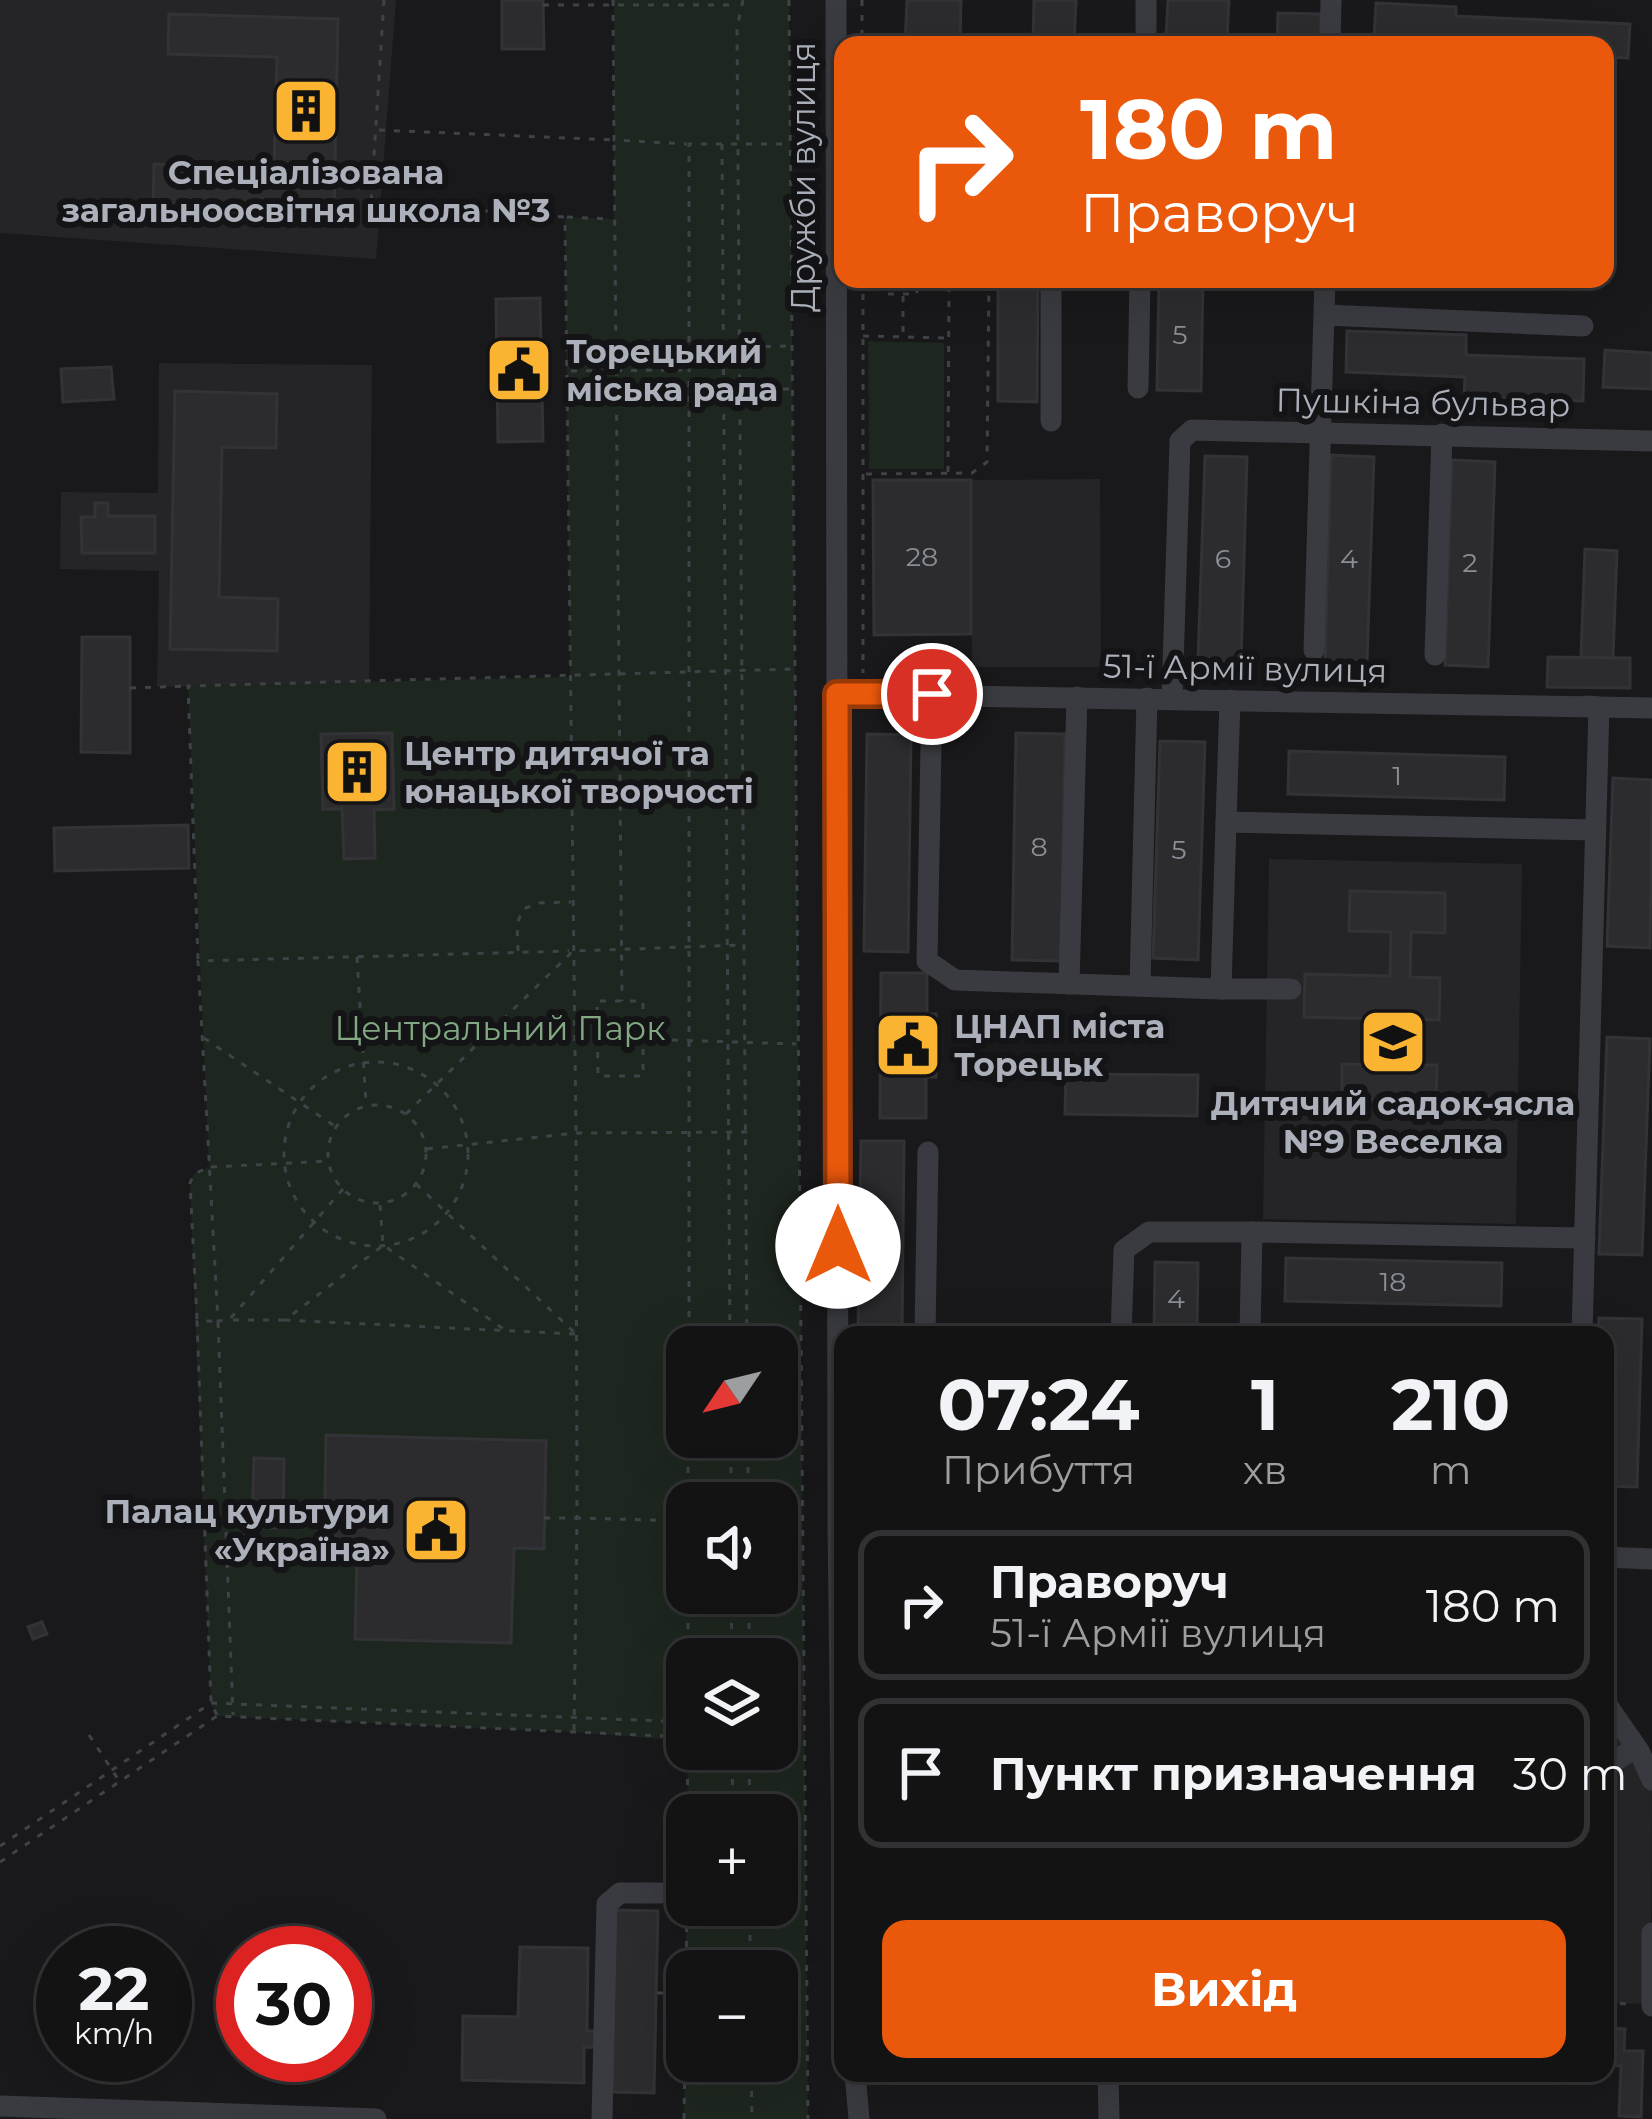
<!DOCTYPE html>
<html lang="uk">
<head>
<meta charset="utf-8">
<style>
  body { margin:0; font-family:Montserrat,sans-serif; background:#202022; color:#f1f3f6; height:100vh; display:flex; flex-direction:column; font-size:45px; white-space:nowrap }
  * { box-sizing:border-box; margin:0 }
  p { font-size:39px; color:#9d9ea0 }
  .icon { flex:none; width:66px; height:66px; fill:none; stroke:currentColor; stroke-width:2; stroke-linecap:round; stroke-linejoin:round }
  .map { position:relative; flex:1; overflow:hidden }
  .drawer { position:absolute; left:834px; top:1326px; width:780px; height:756px; display:flex; flex-direction:column; background:#131314; border-radius:24px; box-shadow:0 12px 48px #0002,0 0 0 3px #323234 }
  .drawer>* { flex:none }
  .hud { position:absolute; left:834px; top:36px; width:780px; height:252px; border-radius:24px; box-shadow:0 12px 48px #0002,0 0 0 3px #323234; background:#ea580c; color:#fff; overflow:hidden }
  .needle { width:78px; rotate:235deg }
  .controls { position:absolute; left:666px; top:1326px; display:grid; gap:24px }
  .controls a { display:grid; place-items:center; width:132px; height:132px; border-radius:24px; background:#131314; box-shadow:0 12px 48px #0002,0 0 0 3px #323234; font-size:60px }
  .speed { position:absolute; left:36px; top:1926px; display:flex; gap:24px; font-size:60px; font-weight:700; text-align:center }
  .speed>* { display:grid; place-content:center; width:156px; height:156px; border-radius:50%; background:#131314; box-shadow:0 12px 48px #0002,0 0 0 3px #323234; line-height:1 }
  .speed small { font-size:30px; font-weight:400 }
  .speed .limit { border:18px solid #d22; background:#fff; color:#111 }
  .pin { position:absolute; display:grid; place-items:center; width:102px; height:102px; color:#fff; margin:-51px; border:6px solid #fff; border-radius:50%; box-shadow:0 3px 12px #0007 }
  .me { position:absolute; width:132px; margin:-66px; rotate:0deg; stroke-linejoin:round; filter:drop-shadow(0 0 9px #0008) }
  .turn { display:flex; align-items:center; gap:42px; height:252px; padding:0 48px; font-size:54px }
  .turn .icon { width:156px; height:156px; stroke-width:2.5 }
  .turn b { display:block; font-size:84px; line-height:102px }
  .eta { display:flex; justify-content:space-evenly; align-items:center; height:204px; text-align:center }
  .eta b { font-size:72px; font-weight:700; line-height:84px }
  .button { display:flex; gap:24px; margin-top:auto; padding:24px 48px }
  .button a { flex:1; height:138px; border-radius:24px; background:#ea580c; color:#fff; font-size:48px; font-weight:700; line-height:138px; text-align:center }
  ul { padding:0; list-style:none }
  li { display:flex; align-items:center; gap:36px; height:150px; margin:0 24px 18px; padding:0 24px; border:6px solid #323234; border-radius:24px }
  li div { flex:1 }
  li b { display:block; font-size:45px }
  li em { font-style:normal }
  .map>svg:first-child { display:block }
</style>
</head>
<body>
<div class="map">
<svg width="1652" height="2119" viewBox="0 0 1652 2119">
  <rect width="100%" height="100%" fill="#19191b"/>
  <g fill="#252528">
    <path d="M0,0H396L376,259L0,233Z"/>
    <path d="M159,363L372,365L369,683L157,687L159,571L60,569L61,492L158,493Z"/>
    <path d="M1100,479L1101,667H972L971,480Z"/>
    <path d="M1269,859L1522,864L1516,1224L1263,1219Z"/>
    <path d="M1605,1702L1652,1780L1651,2004L1605,2003Z"/>
  </g>
  <g fill="#1e271f" fill-rule="evenodd">
    <path d="M614,0H789L808,2119H684L687,1877V1905H777V1815H687L688,1749H777V1659H687V1741L574,1732L217,1716L211,1703L190,1183L194,1174L209,1167L188,686L570,677L565,217L614,219ZM687,1347H777V1437H687ZM687,1503H777V1593H687ZM687,1971H777V2061H687Z"/>
    <path d="M868,341L944,343V469H869Z"/>
  </g>
  <g fill="#2c2c2f" stroke="#333337" stroke-width="3">
    <path d="M502,0H543L544,49H502Z"/>
    <path d="M907,0H961L960,45H905Z"/>
    <path d="M1034,0H1076L1074,45H1033Z"/>
    <path d="M1168,0H1229L1227,39L1166,36Z"/>
    <path d="M1376,3L1456,7V16L1630,24L1628,58L1605,57V45H1455L1374,38Z"/>
    <path d="M1278,13L1321,14L1320,45H1277Z"/>
    <path d="M169,14L338,19L334,210L153,205L154,164L274,168L277,57L168,54Z"/>
    <path d="M998,279H1038L1037,402L998,401Z"/>
    <path d="M1159,279H1203L1201,391L1157,390Z"/>
    <path d="M540,298L543,441L498,442L496,299Z"/>
    <path d="M1347,331L1466,335V355L1584,359L1583,401L1464,397L1465,377L1346,372Z"/>
    <path d="M1605,350L1652,353V389L1603,387Z"/>
    <path d="M111,367L114,399L63,402L61,369Z"/>
    <path d="M175,391L277,394L276,448L222,447L219,597L278,599L277,651L170,649Z"/>
    <path d="M1331,455L1374,457L1367,662L1325,661Z"/>
    <path d="M1205,456L1247,457L1241,662L1198,661Z"/>
    <path d="M1452,460L1495,462L1488,667L1445,665Z"/>
    <path d="M873,480H971V634L874,635Z"/>
    <path d="M95,503H108V516H155V553H82L81,517H95Z"/>
    <path d="M1585,549L1617,551L1613,658L1581,657Z"/>
    <path d="M82,637H130V753L81,752Z"/>
    <path d="M1548,657L1630,658V688L1547,687Z"/>
    <path d="M392,733L394,809L374,810L375,858L344,859L342,809H323L321,734Z"/>
    <path d="M1016,733L1065,734L1061,961L1012,960Z"/>
    <path d="M867,734L911,735L908,952L864,951Z"/>
    <path d="M1160,741L1205,742L1198,960L1153,958Z"/>
    <path d="M1289,751L1505,757L1504,800L1288,794Z"/>
    <path d="M1613,778L1652,780L1650,948L1607,946Z"/>
    <path d="M188,825L189,868L55,871L54,828Z"/>
    <path d="M1350,891L1445,893V933L1411,932L1410,977L1440,978L1439,1020L1406,1019L1405,1065H1437L1436,1101L1342,1099V1064L1384,1065L1385,1019L1304,1017L1305,974L1390,976L1391,932L1349,931Z"/>
    <path d="M881,973H927V1014H936V1077H926V1118H880Z"/>
    <path d="M1607,1037L1650,1039L1642,1255L1599,1254Z"/>
    <path d="M1066,1074L1198,1075L1197,1116L1065,1114Z"/>
    <path d="M861,1141H904L902,1335H858Z"/>
    <path d="M1286,1258L1502,1263L1501,1306L1285,1301Z"/>
    <path d="M1155,1262L1198,1263L1197,1335H1154Z"/>
    <path d="M1599,1318L1642,1319L1637,1487L1605,1486V1335H1598Z"/>
    <path d="M326,1435L546,1441L544,1549L514,1548L511,1643L355,1639L357,1557L324,1556Z"/>
    <path d="M254,1458L284,1459L283,1528H252Z"/>
    <path d="M42,1622L47,1634L33,1639L28,1627Z"/>
    <path d="M615,1910L658,1911L654,2093L612,2092L613,2048L584,2047V2083L462,2080L463,2016L518,2017L520,1947L588,1948L587,2031H613Z"/>
    <path d="M285,1938L323,1940V1953H284Z"/>
    <path d="M1605,2028L1625,2029L1624,2051H1643L1641,2117L1619,2116L1621,2066L1605,2065Z"/>
    <path d="M278,2055H317L316,2076L277,2073Z"/>
    <path d="M934,2073H1070V2079L934,2078Z"/>
  </g>
  <g fill="none" stroke-linecap="round" stroke-linejoin="round">
    <g stroke="#3f4247" stroke-width="3" stroke-dasharray="6 9" stroke-linecap="butt">
      <path d="M384,0L371,202L565,217L576,1133L577,1518H544"/>
      <path d="M613,0L614,140L687,144"/>
      <path d="M743,0L737,28L747,1347"/>
      <path d="M789,0L808,2119"/>
      <path d="M862,0V45"/>
      <path d="M543,5H738"/>
      <path d="M379,130L614,140L622,1001"/>
      <path d="M722,144L730,1347"/>
      <path d="M567,217L611,219"/>
      <path d="M863,279V673"/>
      <path d="M888,279V294H917V279"/>
      <path d="M903,296V334"/>
      <path d="M863,336L947,338"/>
      <path d="M690,348L792,346"/>
      <path d="M571,371L687,370"/>
      <path d="M693,390L791,389"/>
      <path d="M948,472L949,279"/>
      <path d="M866,474L972,473L987,462L989,279"/>
      <path d="M130,688L186,686"/>
      <path d="M518,951L517,924L523,909L539,903L571,902"/>
      <path d="M357,957L366,1103"/>
      <path d="M198,959L188,686L792,669"/>
      <path d="M204,1038L336,1127"/>
      <path d="M643,1039V1001H597L598,1076H643V1039L796,1044"/>
      <circle cx="376" cy="1154" r="92"/>
      <circle cx="377" cy="1154" r="49"/>
      <path d="M406,1114L573,951L742,945"/>
      <path d="M427,1149L576,1133L756,1132"/>
      <path d="M211,1167L329,1161"/>
      <path d="M416,1184L575,1333"/>
      <path d="M343,1189L229,1320L218,1321L198,961L569,951"/>
      <path d="M380,1205L383,1245L505,1330"/>
      <path d="M381,1247L285,1320L575,1334"/>
      <path d="M197,1319L190,1183L194,1174L209,1167"/>
      <path d="M233,1320H285"/>
      <path d="M218,1322L233,1715"/>
      <path d="M689,1347V144H790"/>
      <path d="M731,1437V1503"/>
      <path d="M748,1437V1503"/>
      <path d="M688,1503V1437"/>
      <path d="M777,1524L800,1525"/>
      <path d="M731,1593L732,1659"/>
      <path d="M749,1593V1659"/>
      <path d="M688,1659V1593"/>
      <path d="M217,1715L211,1703L197,1321H217"/>
      <path d="M574,1730L577,1518L687,1521"/>
      <path d="M89,1735L118,1779"/>
      <path d="M732,1749L733,1815"/>
      <path d="M749,1749L750,1815"/>
      <path d="M687,1815L688,1749"/>
      <path d="M777,1816L803,1815"/>
      <path d="M0,1846L211,1703L687,1722"/>
      <path d="M0,1862L217,1716L687,1737"/>
      <path d="M777,1864H803"/>
      <path d="M750,1905V1971"/>
      <path d="M657,1993H686L687,1876"/>
      <path d="M777,1994L805,1995"/>
      <path d="M1605,2003L1631,2004"/>
      <path d="M751,2061L752,2119"/>
      <path d="M684,2119L686,1994"/>
    </g>
    <g stroke="#3a3b40" stroke-width="21">
      <path d="M836,0L838,1523L843,1937"/>
      <path d="M1146,45V0"/>
      <path d="M1330,45L1331,0"/>
      <path d="M1325,315L1583,326"/>
      <path d="M1138,388L1140,279"/>
      <path d="M1051,421V279"/>
      <path d="M1314,650L1325,279"/>
      <path d="M1435,655L1442,434"/>
      <path d="M837,694L1652,708"/>
      <path d="M932,694L927,961L955,980L1221,989"/>
      <path d="M1172,699L1180,441L1192,430L1652,441"/>
      <path d="M1226,822L1230,700"/>
      <path d="M1069,984L1077,697"/>
      <path d="M1140,986L1147,698"/>
      <path d="M1291,989H1221L1226,822L1595,830"/>
      <path d="M925,1335L928,1152"/>
      <path d="M1121,1335L1124,1250L1149,1232H1252"/>
      <path d="M1250,1335L1252,1232L1585,1238"/>
      <path d="M1582,1335L1599,707L1586,706"/>
      <path d="M1605,1557L1652,1559"/>
      <path d="M1605,1702L1639,1751L1652,1780"/>
      <path d="M1605,1768L1636,1747"/>
      <path d="M1652,1933V2006"/>
      <path d="M855,2073L859,2119"/>
      <path d="M1108,2073L1109,2119"/>
      <path d="M0,2106L376,2119"/>
      <path d="M602,2119L607,1904L620,1893H660"/>
    </g>
  </g>
  <g fill="none" stroke-linecap="round" stroke-linejoin="round">
    <defs>
      <path id="route" d="M838,1246L837,694H932"/>
    </defs>
    <use href="#route" stroke="#983908" stroke-width="30"/>
    <use href="#route" stroke="#ea580c" stroke-width="21"/>
  </g>
  <defs>
    <symbol id="building-square" viewBox="-11 -11 22 22"><rect x="-9" y="-9" width="18" height="18" rx="4" fill="#fab432" stroke="#141416"/><path d="M-4-6H4V6H1V3H-1V6H-4ZM-2.5-4.3h1.7v1.8h-1.7ZM.8-4.3h1.7v1.8H.8ZM-2.5-1h1.7V.8h-1.7ZM.8-1h1.7V.8H.8Z" fill="#111"/></symbol>
    <symbol id="civic-square" viewBox="-11 -11 22 22"><rect x="-9" y="-9" width="18" height="18" rx="4" fill="#fab432" stroke="#141416"/><path d="M-.6-6.5H3V-4.5H.6V-3L4-1V1h2V6H-6V1h2V-1L-.6-3ZM-1.2 2.5V6h2.4V2.5Z" fill="#111"/></symbol>
    <symbol id="school-square" viewBox="-11 -11 22 22"><rect x="-9" y="-9" width="18" height="18" rx="4" fill="#fab432" stroke="#141416"/><path d="M0-5L7-2L0 1L-7-2ZM-4 1L0 2.5L4 1V4Q0 6-4 4Z" fill="#111"/></symbol>
  </defs>
  <g fill-rule="evenodd">
    <use href="#building-square" x="268" y="73" width="76" height="76"/>
    <use href="#civic-square" x="481" y="332" width="76" height="76"/>
    <use href="#building-square" x="319" y="734" width="76" height="76"/>
    <use href="#school-square" x="1355" y="1004" width="76" height="76"/>
    <use href="#civic-square" x="870" y="1007" width="76" height="76"/>
    <use href="#civic-square" x="398" y="1492" width="76" height="76"/>
  </g>
  <g text-anchor="middle" stroke-width="12" stroke-linejoin="round" paint-order="stroke">
    <g font-size="27" fill="#8a8e97">
      <text x="1180" y="344">5</text>
      <text x="922" y="566">28</text>
      <text x="1223" y="568">6</text>
      <text x="1349" y="568">4</text>
      <text x="1470" y="572">2</text>
      <text x="1397" y="785">1</text>
      <text x="1039" y="856">8</text>
      <text x="1179" y="859">5</text>
      <text x="1393" y="1291">18</text>
      <text x="1176" y="1308">4</text>
    </g>
    <g font-size="33" font-weight="bold" fill="#abb0bb" stroke="#141416" text-anchor="start">
      <text x="306" y="184" text-anchor="middle">Спеціалізована<tspan x="306" dy="38">загальноосвітня школа №3</tspan></text>
      <text x="566" y="363">Торецький<tspan x="566" dy="38">міська рада</tspan></text>
      <text x="404" y="765">Центр дитячої та<tspan x="404" dy="38">юнацької творчості</tspan></text>
      <text x="954" y="1038">ЦНАП міста<tspan x="954" dy="38">Торецьк</tspan></text>
      <text x="1393" y="1115" text-anchor="middle">Дитячий садок-ясла<tspan x="1393" dy="38">№9 Веселка</tspan></text>
      <text x="390" y="1523" text-anchor="end">Палац культури<tspan x="390" dy="38">«Україна»</tspan></text>
    </g>
    <g font-size="33" fill="#abb0bb" stroke="#141416">
      <text transform="translate(803 177) rotate(-90)" y="12">Дружби вулиця</text>
      <text transform="translate(1423 402) rotate(1)" y="12">Пушкіна бульвар</text>
      <text transform="translate(1245 668) rotate(1)" y="12">51-ї Армії вулиця</text>
    </g>
    <g font-size="33" fill="#81a783" stroke="#141416">
      <text x="500" y="1040">Центральний Парк</text>
    </g>
  </g>
</svg>
<div class="controls">
<a><svg class="needle" viewBox="-14 -14 28 28"><path d="M0-13l5 13h-10z" fill="#e53935"/><path d="M0 13l5-13h-10z" fill="#9d9ea0"/></svg></a>
<a><svg class="icon" aria-label="sound" viewBox="0 0 24 24"><path d="M4 9h4l5-4v14l-5-4H4zM17 9q2 3 0 6"/></svg></a>
<a><svg class="icon" aria-label="layers" viewBox="0 0 24 24"><path d="M12 4l9 5-9 5-9-5zM3 14l9 5 9-5"/></svg></a>
<a>+</a>
<a>−</a>
</div>
<div class="speed"><div>22<small>km/h</small></div><div class="limit">30</div></div>
<div class="pin" style="left:932px;top:694px;background:#d93025"><svg class="icon" aria-label="arrive" viewBox="0 0 24 24"><path d="M6 21V4h12l-3 4 3 4H6"/></svg></div>
<svg class="me" style="left:838px;top:1246px" viewBox="-20 -20 40 40"><circle r="19" fill="#fff"/><path d="M0-13L10 11 0 6-10 11z" fill="#ea580c"/></svg>
<div class="hud">
<div class="turn"><svg class="icon" aria-label="right" viewBox="0 0 24 24"><path d="M7 20v-9h11M14 6l5 5-5 5"/></svg><div><b>180 m</b>Праворуч</div></div>
</div>
<section class="drawer">
<div class="eta">
<div><b>07:24</b><p>Прибуття</p></div>
<div><b>1</b><p>хв</p></div>
<div><b>210</b><p>m</p></div>
</div>
<ul>
<li><svg class="icon" aria-label="right" viewBox="0 0 24 24"><path d="M7 20v-9h11M14 6l5 5-5 5"/></svg><div><b>Праворуч</b><p>51-ї Армії вулиця</p></div><em>180 m</em></li>
<li><svg class="icon" aria-label="arrive" viewBox="0 0 24 24"><path d="M6 21V4h12l-3 4 3 4H6"/></svg><div><b>Пункт призначення</b></div><em>30 m</em></li>
</ul>
<div class="button"><a>Вихід</a></div>
</section>
</div>
</body>
</html>
